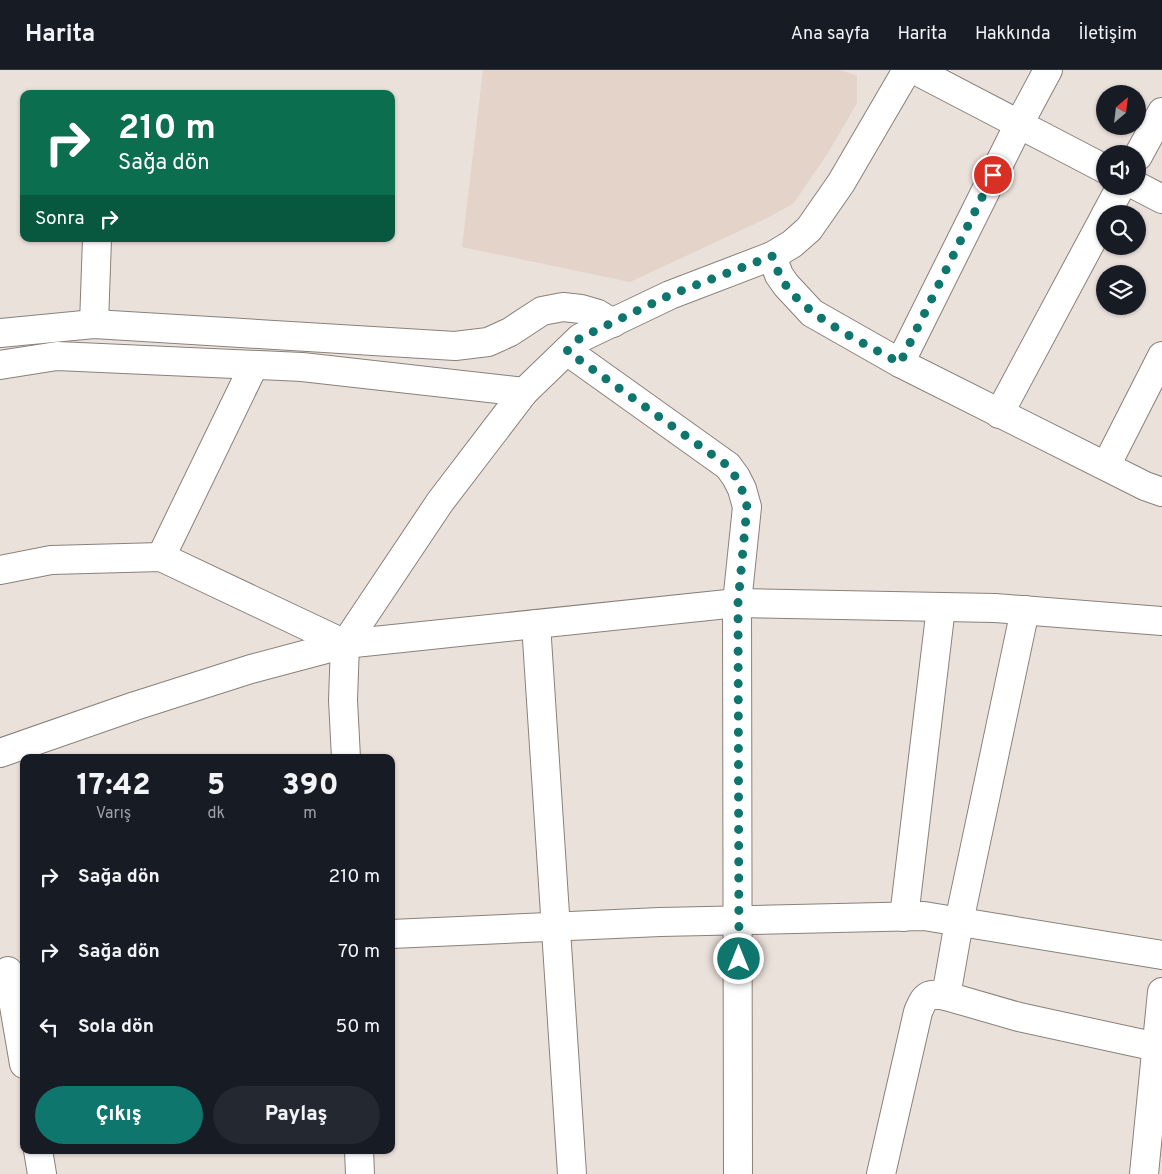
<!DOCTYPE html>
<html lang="tr">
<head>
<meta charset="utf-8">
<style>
  body { margin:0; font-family:Overpass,sans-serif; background:#242831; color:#f1f3f6; height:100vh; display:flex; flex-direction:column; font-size:19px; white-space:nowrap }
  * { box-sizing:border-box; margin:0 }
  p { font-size:16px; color:#9ea1a6 }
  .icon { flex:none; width:28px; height:28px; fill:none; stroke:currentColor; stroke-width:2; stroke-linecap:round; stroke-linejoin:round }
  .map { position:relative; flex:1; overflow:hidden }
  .drawer { position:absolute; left:20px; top:684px; width:375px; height:400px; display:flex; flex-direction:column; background:#171b24; border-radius:10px; box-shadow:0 1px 4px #0004 }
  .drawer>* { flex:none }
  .guide { position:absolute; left:20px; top:20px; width:375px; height:152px; border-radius:10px; box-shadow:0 1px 4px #0004; background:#0b6e4f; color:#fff; overflow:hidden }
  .needle { width:32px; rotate:28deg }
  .tools { position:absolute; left:1096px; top:15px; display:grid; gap:10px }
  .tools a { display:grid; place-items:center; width:50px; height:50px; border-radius:50%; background:#171b24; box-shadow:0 1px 4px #0004; font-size:25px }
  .pin { position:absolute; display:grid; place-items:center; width:42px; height:42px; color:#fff; margin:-21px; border:2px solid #fff; border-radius:50%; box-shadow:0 1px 5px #0007 }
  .me { position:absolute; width:55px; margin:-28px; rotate:0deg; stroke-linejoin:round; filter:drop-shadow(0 0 4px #0008) }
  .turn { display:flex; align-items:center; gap:18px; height:105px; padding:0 15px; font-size:22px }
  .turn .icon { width:65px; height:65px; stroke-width:2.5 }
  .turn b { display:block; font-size:35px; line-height:42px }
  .then { display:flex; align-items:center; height:48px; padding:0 15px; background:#0003; gap:10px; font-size:19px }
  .eta { display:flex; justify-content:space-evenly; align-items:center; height:85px; text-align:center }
  .eta b { font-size:30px; font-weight:800; line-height:35px }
  .cta { display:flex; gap:10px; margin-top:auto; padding:10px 15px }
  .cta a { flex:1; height:58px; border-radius:30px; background:#0f766e; color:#fff; font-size:20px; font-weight:800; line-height:58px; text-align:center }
  .cta a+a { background:#242831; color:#f1f3f6 }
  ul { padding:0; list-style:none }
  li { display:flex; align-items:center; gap:15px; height:75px; padding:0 15px }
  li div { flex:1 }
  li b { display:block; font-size:19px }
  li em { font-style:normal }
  header { display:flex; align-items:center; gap:30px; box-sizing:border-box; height:70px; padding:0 25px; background:#171b24; border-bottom:1px solid #363941 }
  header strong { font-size:24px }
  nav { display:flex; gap:28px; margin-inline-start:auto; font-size:18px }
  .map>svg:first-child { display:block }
</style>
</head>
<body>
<header>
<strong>Harita</strong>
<nav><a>Ana sayfa</a><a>Harita</a><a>Hakkında</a><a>İletişim</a></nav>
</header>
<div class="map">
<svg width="1162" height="1104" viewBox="0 0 1162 1104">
  <rect width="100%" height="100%" fill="#ebe1db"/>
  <path fill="#e3d3c8" d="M483,0H840L857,6V33L828,83L793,134L767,148L630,212L462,177Z"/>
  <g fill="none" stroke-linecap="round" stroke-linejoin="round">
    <defs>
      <g id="minor">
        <path d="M915,0L1105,99"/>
        <path d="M1138,86L1162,42"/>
        <path d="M1137,116L1162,129"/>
        <path d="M1106,144L1121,116"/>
        <path d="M772,186L779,205L786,215L812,243L900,293L1145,416L1162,422"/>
        <path d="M94,254L97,169"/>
        <path d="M0,263L94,254L455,276L488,272L510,262L542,241L563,237L581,239L598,244L613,253"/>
        <path d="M567,281L728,396L736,407L742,419L747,437L737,533L738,1104"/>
        <path d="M900,293L1019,54L1048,0"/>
        <path d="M0,295L57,286L302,297L524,322"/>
        <path d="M999,344L1105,146"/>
        <path d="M1106,396L1162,286"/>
        <path d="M161,487L254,295"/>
        <path d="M0,500L51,490L161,487L345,574"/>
        <path d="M536,554L572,1104"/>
        <path d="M0,683L135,636L251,599L345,574L737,533L995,538L1162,551"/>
        <path d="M346,688L343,630L345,574L440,432L524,322L580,268L670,225L772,186L792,174L809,159L841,113L907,0"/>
        <path d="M904,847L941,537"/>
        <path d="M391,864L660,852L924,846L1162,885"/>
        <path d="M8,901L24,994"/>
        <path d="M946,926L1019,947L1157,977"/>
        <path d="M38,1080L42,1104"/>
        <path d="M359,1080L360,1104"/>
        <path d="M881,1104L918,942C925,925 927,923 946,926L959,852L1025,540"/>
        <path d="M1144,1104L1162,922"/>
      </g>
    </defs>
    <use href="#minor" stroke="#89807b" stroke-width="30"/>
    <use href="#minor" stroke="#fff" stroke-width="28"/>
  </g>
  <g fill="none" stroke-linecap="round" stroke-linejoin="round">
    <path stroke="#0f766e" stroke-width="9" stroke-dasharray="0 16.2" d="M739,889L738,533L747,437C744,422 738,409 728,396L567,281L580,268L670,225L772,186C776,196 779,206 785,214C808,248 864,273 900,293L993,105"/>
  </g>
</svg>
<div class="tools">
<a><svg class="needle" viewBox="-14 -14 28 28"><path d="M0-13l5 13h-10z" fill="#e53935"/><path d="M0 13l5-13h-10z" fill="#9ea1a6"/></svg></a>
<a><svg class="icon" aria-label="sound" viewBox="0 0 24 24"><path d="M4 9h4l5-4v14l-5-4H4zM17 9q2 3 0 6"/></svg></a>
<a><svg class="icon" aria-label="search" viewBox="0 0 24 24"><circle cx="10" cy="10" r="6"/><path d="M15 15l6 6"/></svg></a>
<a><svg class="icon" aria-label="layers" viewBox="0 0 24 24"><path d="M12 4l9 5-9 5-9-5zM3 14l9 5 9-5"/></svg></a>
</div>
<div class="pin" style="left:993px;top:105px;background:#d93025"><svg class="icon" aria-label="arrive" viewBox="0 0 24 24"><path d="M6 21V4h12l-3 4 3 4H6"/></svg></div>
<svg class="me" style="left:739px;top:889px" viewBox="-20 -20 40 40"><circle r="17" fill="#0f766e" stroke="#fff" stroke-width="3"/><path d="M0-11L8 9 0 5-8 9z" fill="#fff"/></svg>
<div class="guide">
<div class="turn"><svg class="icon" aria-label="right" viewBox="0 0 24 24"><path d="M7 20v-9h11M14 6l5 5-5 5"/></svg><div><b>210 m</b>Sağa dön</div></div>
<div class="then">Sonra<svg class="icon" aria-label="right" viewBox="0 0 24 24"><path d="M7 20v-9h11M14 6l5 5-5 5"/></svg></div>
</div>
<section class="drawer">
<div class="eta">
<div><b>17:42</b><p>Varış</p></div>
<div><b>5</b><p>dk</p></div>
<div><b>390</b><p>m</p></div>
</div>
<ul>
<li><svg class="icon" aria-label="right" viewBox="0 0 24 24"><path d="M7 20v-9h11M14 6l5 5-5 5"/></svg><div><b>Sağa dön</b></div><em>210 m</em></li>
<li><svg class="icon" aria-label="right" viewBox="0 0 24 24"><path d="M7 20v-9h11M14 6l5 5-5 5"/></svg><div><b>Sağa dön</b></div><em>70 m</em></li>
<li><svg class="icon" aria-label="left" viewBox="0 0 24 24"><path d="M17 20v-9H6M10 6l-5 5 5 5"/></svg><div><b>Sola dön</b></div><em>50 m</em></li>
</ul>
<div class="cta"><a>Çıkış</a><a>Paylaş</a></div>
</section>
</div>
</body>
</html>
